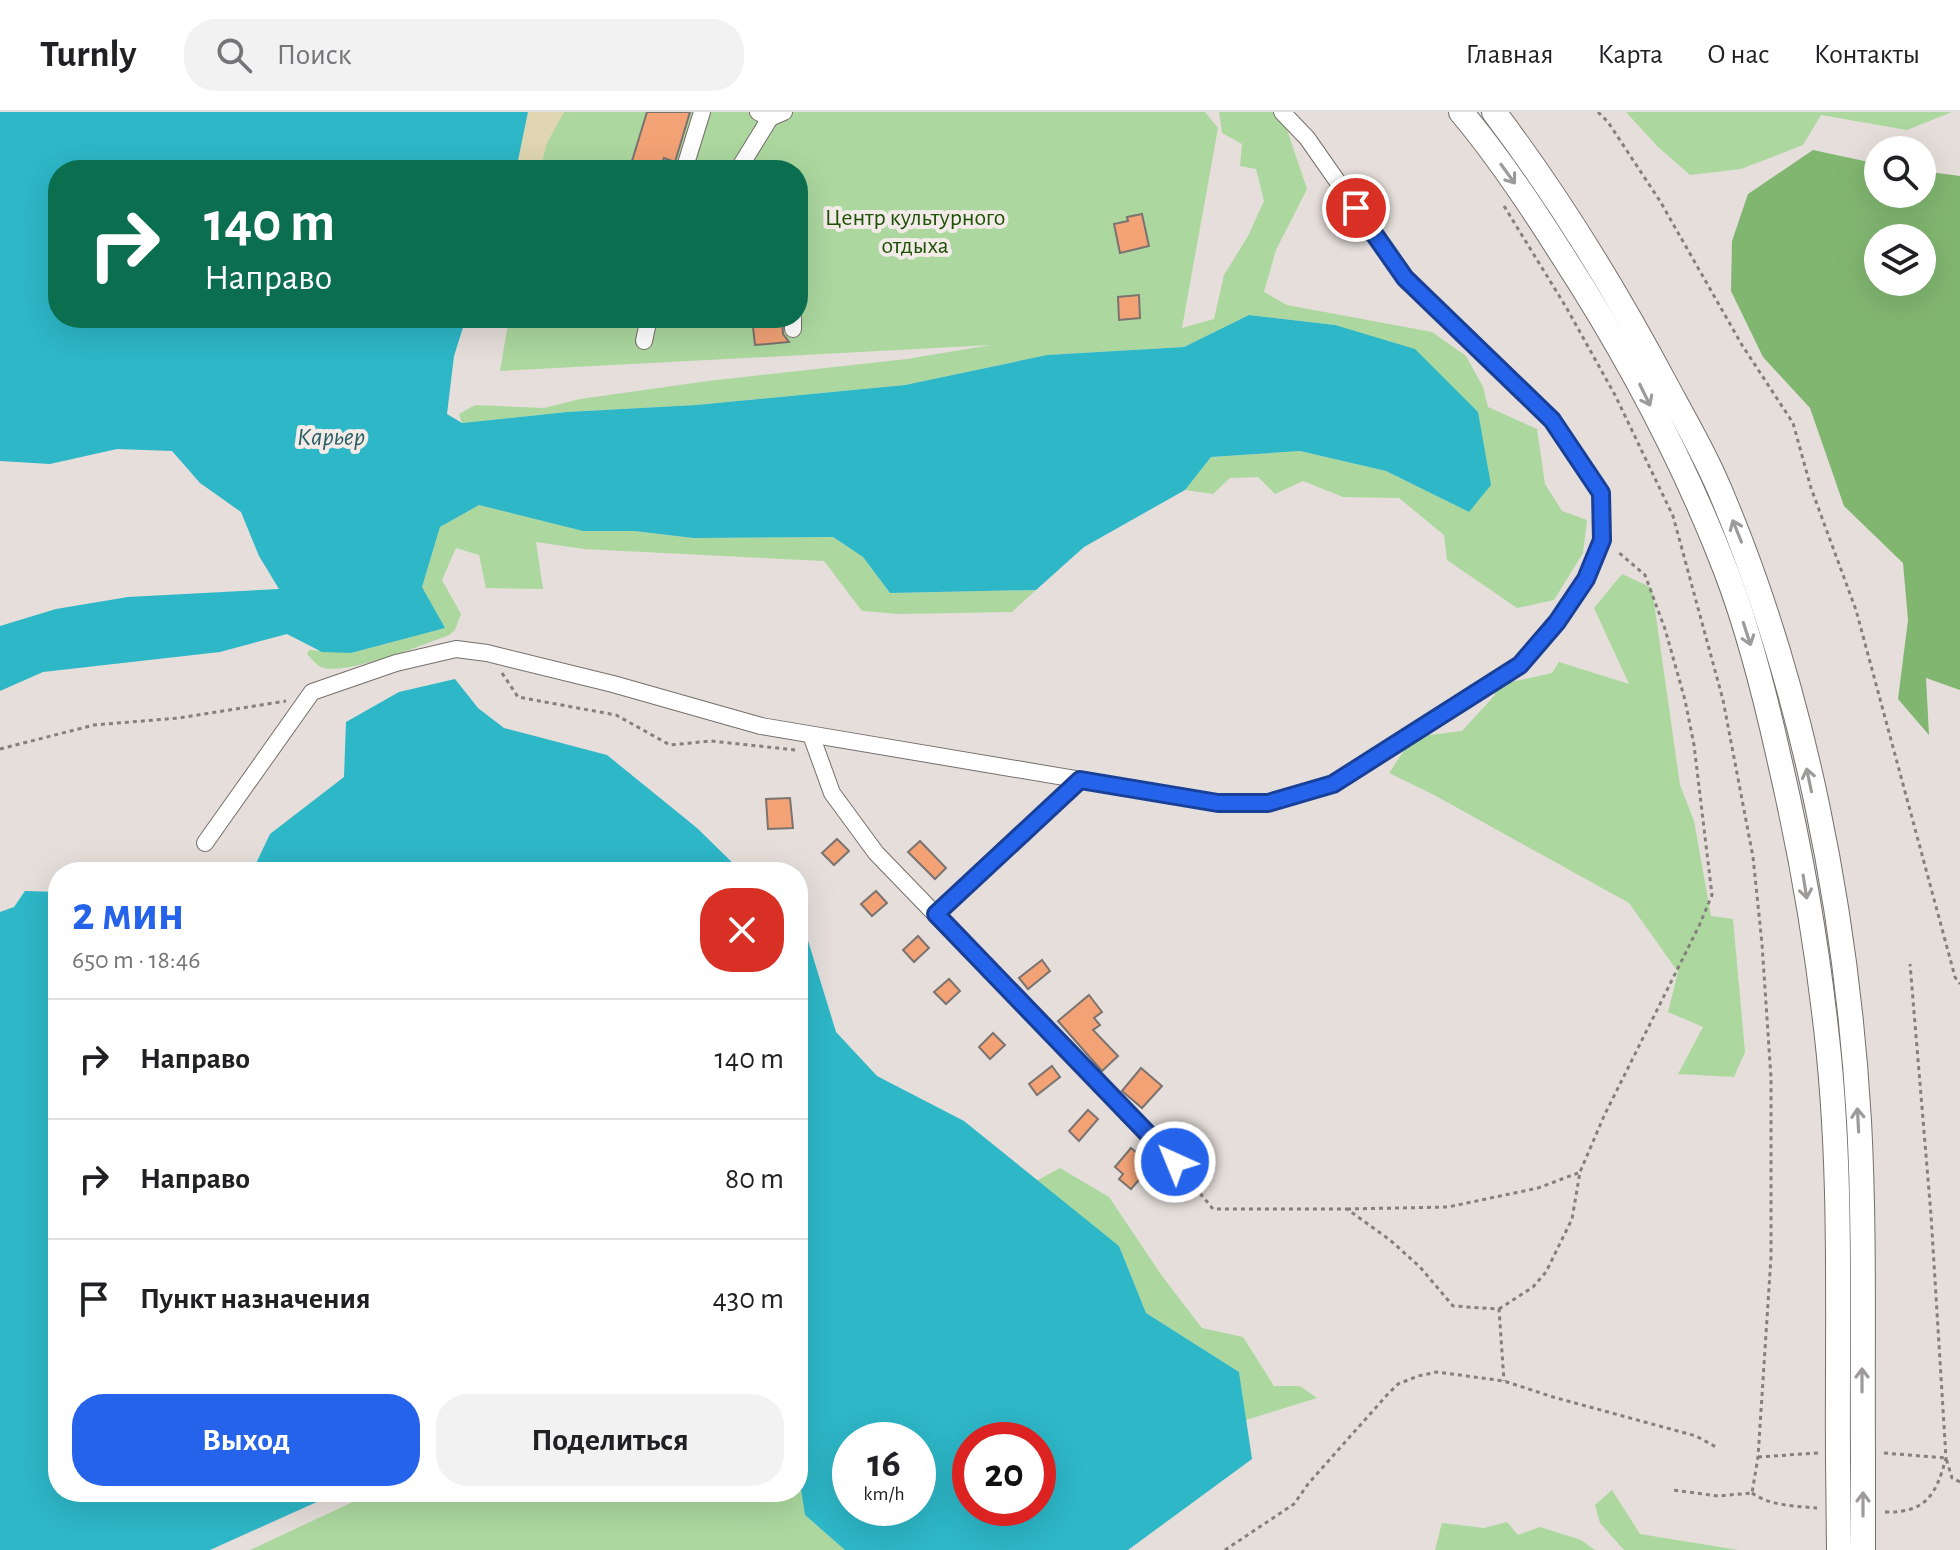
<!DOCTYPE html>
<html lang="ru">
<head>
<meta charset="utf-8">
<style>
  body { margin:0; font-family:"Alegreya Sans",sans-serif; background:#f2f2f2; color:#202124; height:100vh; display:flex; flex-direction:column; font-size:30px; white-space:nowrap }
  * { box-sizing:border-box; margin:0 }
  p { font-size:26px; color:#757577 }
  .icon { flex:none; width:44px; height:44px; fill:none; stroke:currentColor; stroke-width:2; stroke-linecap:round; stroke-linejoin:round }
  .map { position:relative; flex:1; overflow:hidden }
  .sheet { position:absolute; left:48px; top:750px; width:760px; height:640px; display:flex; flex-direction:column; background:#fff; border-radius:32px; box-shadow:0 8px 32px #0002 }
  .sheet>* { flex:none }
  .top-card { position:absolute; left:48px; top:48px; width:760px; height:168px; border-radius:32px; box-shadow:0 8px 32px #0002; background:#0b6e4f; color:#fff; overflow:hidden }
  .controls { position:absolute; left:1864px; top:24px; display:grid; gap:16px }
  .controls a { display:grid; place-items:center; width:72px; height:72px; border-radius:50%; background:#fff; box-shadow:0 8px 32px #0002; font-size:40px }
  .speed { position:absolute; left:832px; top:1310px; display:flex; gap:16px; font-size:40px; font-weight:700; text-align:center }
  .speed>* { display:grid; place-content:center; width:104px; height:104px; border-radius:50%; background:#fff; box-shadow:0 8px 32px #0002; line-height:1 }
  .speed small { font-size:20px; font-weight:400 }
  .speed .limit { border:12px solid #d22; background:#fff; color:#111 }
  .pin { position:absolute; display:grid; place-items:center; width:68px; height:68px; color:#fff; margin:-34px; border:4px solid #fff; border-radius:50%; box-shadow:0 2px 8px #0007 }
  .me { position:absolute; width:88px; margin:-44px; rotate:316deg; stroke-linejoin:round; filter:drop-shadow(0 0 6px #0008) }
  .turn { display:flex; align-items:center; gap:28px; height:168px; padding:0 24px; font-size:36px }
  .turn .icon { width:104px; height:104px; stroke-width:2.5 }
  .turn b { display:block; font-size:56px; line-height:68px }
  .round { display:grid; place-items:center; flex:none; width:84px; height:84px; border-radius:32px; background:#f2f2f2 }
  .headline { display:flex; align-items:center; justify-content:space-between; height:136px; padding:0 24px }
  h1 { font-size:48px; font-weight:700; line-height:60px; color:#2563eb }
  .cta { display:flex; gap:16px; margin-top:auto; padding:16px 24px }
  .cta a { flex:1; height:92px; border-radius:32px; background:#2563eb; color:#fff; font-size:32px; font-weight:700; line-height:92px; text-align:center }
  .cta a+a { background:#f2f2f2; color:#202124 }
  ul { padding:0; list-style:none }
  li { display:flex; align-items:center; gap:24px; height:120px; padding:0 24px; border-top:2px solid #e0e0e0 }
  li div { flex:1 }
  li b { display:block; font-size:30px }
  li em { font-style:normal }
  header { display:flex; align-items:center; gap:48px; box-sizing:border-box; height:112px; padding:0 40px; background:#fff; border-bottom:2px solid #e0e0e0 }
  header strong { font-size:38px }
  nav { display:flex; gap:44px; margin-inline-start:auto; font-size:28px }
  .search { width:560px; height:72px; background:#f2f2f2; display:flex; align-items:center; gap:20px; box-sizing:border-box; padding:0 28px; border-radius:32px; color:#757577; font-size:30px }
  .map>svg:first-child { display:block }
</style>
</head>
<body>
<header>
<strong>Turnly</strong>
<div class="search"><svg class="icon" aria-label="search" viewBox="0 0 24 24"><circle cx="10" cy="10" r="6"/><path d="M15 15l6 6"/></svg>Поиск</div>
<nav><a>Главная</a><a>Карта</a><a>О нас</a><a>Контакты</a></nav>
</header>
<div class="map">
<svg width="1960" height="1438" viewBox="0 0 1960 1438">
  <rect width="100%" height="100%" fill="#e5deda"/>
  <g fill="#acd89f">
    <path d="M546,0H1205L1218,16L1182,216L1214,207L1224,163L1248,124L1264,89L1256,57L1240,54L1242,32L1222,21L1219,0H1281L1307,77L1276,138L1264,180L1287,193L1432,220L1466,244L1483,275L1488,295L1537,317L1545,372L1562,399L1587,408L1583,441L1554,488L1517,496L1447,448L1444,423L1399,386L1343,385L1303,369L1275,382L1258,365L1230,366L1213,382L1185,378L1211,345L1300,339L1386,359L1469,400L1335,213L1249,203L1184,235L1047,243L905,273L696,293L567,300L462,311L459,302L475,293L544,296L580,287L708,269L907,247L991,233L500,259L509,206H798V58H535Z"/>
    <path d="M1626,0H1952L1907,18L1821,3L1803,33L1741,57L1690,63L1657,34Z"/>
    <path d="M479,393L583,419H634L693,426L833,425L863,445L890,481L1036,478L1012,500L899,502L862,499L824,449L584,437L536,430L543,477L486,476L479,443L456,436L442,468L461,502L455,518L449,523C425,532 343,565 321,555C316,553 311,546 307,542L309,538L351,541L444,516L422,475L440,415Z"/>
    <path d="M1622,462L1652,476L1680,673L1694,709L1711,804L1733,807L1745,940L1734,965L1678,962L1703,915L1668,900L1678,860L1629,791L1436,684L1389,661L1413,625L1462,619L1495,583L1493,574L1552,561L1559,550L1629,572L1594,496Z"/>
    <path d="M1060,1056L1109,1085L1162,1164L1202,1216L1243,1225L1274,1274H1300L1317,1286L1246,1308L1239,1260L1146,1201L1119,1134L1036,1069Z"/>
    <path d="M798,1359L805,1403L845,1438H250L374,1380H798Z"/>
    <path d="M1612,1378L1640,1422L1738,1438H1624L1600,1411L1595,1393Z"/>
    <path d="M1507,1410L1518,1423L1540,1415L1581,1428L1595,1438H1435L1442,1411L1484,1416Z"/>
  </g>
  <path fill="#81b670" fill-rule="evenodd" d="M1813,38L1878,52V82H1922V59L1960,64V578L1926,566L1929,623L1898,587L1908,508L1903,451L1844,394L1810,296L1763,245L1731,179L1732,129L1748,82ZM1878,126H1922V170H1878Z"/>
  <path fill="#e0d6b1" d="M528,0H564L547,31L540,58H516Z"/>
  <g fill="#2db7c7" fill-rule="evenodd">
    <path d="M0,0H528L516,58H58V206H466L454,244L447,302L462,311L567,300L696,293L905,273L1047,243L1184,235L1249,203L1335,213L1415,237L1478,300L1491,373L1469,400L1386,359L1300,339L1211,345L1185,378L1084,435L1036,478L890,481L863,445L833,425L693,426L634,419H583L479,393L440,415L422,475L445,516L351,541L322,540L287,522L220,540L43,560L0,579V514L56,497L128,485L279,477L259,444L241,400L200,371L172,339L117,337L50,352L0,349Z"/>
    <path d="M455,567L478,596L504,616L607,643L697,716L742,760H252L270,722L344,665L346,610L399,580Z"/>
    <path d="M25,779L58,780V1380H339L210,1438H0V800L14,795Z"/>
    <path d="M798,814L806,822L836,920L877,964L964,1009L1119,1134L1146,1201L1239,1260L1252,1347L1128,1438H845L805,1403L798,1359ZM918,1328V1396H850V1328ZM1038,1328V1396H970V1328Z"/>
  </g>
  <g fill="#f3a276" stroke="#7a7370" stroke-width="2">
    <path d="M647,0H690L675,50L664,46L659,58L632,49Z"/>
    <path d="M1142,102L1149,134L1120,141L1114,112L1128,109L1127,105Z"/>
    <path d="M1139,183L1140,206L1119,208L1118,185Z"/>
    <path d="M752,206H782L783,222L789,230L755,233Z"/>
    <path d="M790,686L793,716L768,717L766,687Z"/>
    <path d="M837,727L849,739L834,753L822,741Z"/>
    <path d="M920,729L946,756L935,767L908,740Z"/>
    <path d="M876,779L887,791L872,804L861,792Z"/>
    <path d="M918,824L929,836L914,850L903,838Z"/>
    <path d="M1042,848L1050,859L1028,877L1019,866Z"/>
    <path d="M949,867L960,879L946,892L934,880Z"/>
    <path d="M1089,883L1102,900L1094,906L1100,913L1093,918L1118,944L1102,959L1058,909Z"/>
    <path d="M993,921L1005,933L990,947L979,935Z"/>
    <path d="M1052,954L1060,965L1037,983L1029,972Z"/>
    <path d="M1141,956L1162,974L1142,996L1122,979Z"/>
    <path d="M1088,998L1098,1007L1079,1029L1069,1019Z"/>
    <path d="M1131,1036L1152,1053L1131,1077L1119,1067L1123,1062L1115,1055Z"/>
  </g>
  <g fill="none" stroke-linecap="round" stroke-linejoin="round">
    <defs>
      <g id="minor">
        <path d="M758,0L770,6L784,0"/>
        <path d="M684,58L702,0"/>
        <path d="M738,58L770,6"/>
        <path d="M793,206V217"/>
        <path d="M644,229L649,206"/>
        <path d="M811,623L832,681L876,741L1175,1050"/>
        <path d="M205,731L312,580L396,551L456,537L487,541L613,572L761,614L1218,691H1268L1333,672L1520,553L1557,510L1586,467L1602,428L1601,381L1552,308L1405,166L1307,26L1282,0"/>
        <path d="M936,802L1080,668"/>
      </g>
      <g id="highway">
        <path d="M1461,0C1498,44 1530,92 1561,141C1626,241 1683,347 1726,459C1749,519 1765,583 1779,646C1799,732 1815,820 1825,908C1843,1053 1837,1201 1838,1346"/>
        <path d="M1494,0C1559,86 1615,177 1666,273C1686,310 1708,348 1724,388C1804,579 1847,802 1859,1009C1865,1121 1862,1234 1863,1346"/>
      </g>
    </defs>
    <use href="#minor" stroke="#756f6b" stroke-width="18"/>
    <use href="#highway" stroke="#756f6b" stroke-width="26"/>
    <g stroke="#85807e" stroke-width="3" stroke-dasharray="4 4" stroke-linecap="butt">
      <path d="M1598,0L1608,10L1660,89L1742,233L1793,311L1811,376L1856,498L1955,865L1960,872"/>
      <path d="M1504,94L1566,195L1615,283L1673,404L1723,588L1753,745L1762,832L1771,966V1145L1758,1345L1752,1381L1718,1384L1673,1378"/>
      <path d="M502,561L518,585L616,603L670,633L711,629L796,638"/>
      <path d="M0,637L94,613L179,606L286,589"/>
      <path d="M1185,1063L1213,1097H1347L1390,1128L1420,1155L1453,1194L1499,1197L1504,1269"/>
      <path d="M1347,1097L1448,1095L1538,1076L1578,1061"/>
      <path d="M1499,1197L1533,1175L1546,1160L1572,1107L1580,1060L1604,1004L1699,814L1712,783L1694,633L1685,588L1665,517L1645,463L1617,439"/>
      <path d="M1884,1341L1946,1346L1952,1366L1960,1370"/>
      <path d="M1758,1345L1818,1341"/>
      <path d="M1752,1381C1771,1394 1794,1394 1817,1396"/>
      <path d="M1885,1400C1926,1401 1936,1383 1946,1346L1931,1103L1910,852"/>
      <path d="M1225,1438L1294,1392L1308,1372L1386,1284L1398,1272L1418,1264L1437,1260L1504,1269L1553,1285L1696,1324L1716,1335"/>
    </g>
    <use href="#minor" stroke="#fff" stroke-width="16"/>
    <use href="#highway" stroke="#fff" stroke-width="24"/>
    <defs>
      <g id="highway-bridge">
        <path d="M1838,1346L1839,1438"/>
        <path d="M1863,1346V1438"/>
      </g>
    </defs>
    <use href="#highway-bridge" stroke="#756f6b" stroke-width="26" stroke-linecap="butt"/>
    <use href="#highway-bridge" stroke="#fff" stroke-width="24"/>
  </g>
  <defs><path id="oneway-shaft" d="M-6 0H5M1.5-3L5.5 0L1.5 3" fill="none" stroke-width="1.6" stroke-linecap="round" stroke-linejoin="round" transform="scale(2)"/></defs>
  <g stroke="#9c9b9a">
    <use href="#oneway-shaft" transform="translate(1508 62) rotate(54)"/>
    <use href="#oneway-shaft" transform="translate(1645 283) rotate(64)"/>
    <use href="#oneway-shaft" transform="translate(1737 419) rotate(-112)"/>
    <use href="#oneway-shaft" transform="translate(1747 522) rotate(72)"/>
    <use href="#oneway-shaft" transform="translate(1809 668) rotate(-102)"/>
    <use href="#oneway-shaft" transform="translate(1805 775) rotate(81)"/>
    <use href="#oneway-shaft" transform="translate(1858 1008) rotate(-93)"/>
    <use href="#oneway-shaft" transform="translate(1862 1268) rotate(-90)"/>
    <use href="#oneway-shaft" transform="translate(1863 1392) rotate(-90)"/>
  </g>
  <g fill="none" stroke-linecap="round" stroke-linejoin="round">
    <defs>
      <path id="route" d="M1175,1050L936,802L1080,668L1218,691H1268L1333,672L1520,553L1557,510L1586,467L1602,428L1601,381L1552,308L1405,166L1356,96"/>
    </defs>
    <use href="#route" stroke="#184099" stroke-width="20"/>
    <use href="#route" stroke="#2563eb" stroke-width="14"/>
  </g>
  <g text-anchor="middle" stroke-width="8" stroke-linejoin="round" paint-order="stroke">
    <g font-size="24" fill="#1f5107" stroke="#f2ebe7">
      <text x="915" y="113">Центр культурного<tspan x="915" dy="28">отдыха</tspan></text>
    </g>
    <g font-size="26" font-style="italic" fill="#2b6067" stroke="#f2ebe7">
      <text x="331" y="333">Карьер</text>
    </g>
  </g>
</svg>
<div class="controls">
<a><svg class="icon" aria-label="search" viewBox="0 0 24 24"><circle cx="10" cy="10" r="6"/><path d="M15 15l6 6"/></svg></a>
<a><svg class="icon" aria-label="layers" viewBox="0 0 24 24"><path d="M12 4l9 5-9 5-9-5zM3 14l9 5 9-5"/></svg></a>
</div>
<div class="speed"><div>16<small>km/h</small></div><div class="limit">20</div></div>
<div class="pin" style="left:1356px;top:96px;background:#d93025"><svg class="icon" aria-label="arrive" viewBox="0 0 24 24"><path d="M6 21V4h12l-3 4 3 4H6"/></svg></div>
<svg class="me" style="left:1175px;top:1050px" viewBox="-20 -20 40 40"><circle r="17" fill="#2563eb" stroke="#fff" stroke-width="3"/><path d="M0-11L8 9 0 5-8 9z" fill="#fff"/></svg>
<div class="top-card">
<div class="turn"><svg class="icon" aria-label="right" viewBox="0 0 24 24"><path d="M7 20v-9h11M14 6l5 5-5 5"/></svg><div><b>140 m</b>Направо</div></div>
</div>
<section class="sheet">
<div class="headline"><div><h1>2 мин</h1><p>650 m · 18:46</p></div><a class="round" style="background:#d93025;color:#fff"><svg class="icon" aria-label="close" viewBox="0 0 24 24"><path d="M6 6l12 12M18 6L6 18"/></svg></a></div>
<ul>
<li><svg class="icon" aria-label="right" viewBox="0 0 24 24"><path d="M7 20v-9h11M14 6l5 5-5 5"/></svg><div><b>Направо</b></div><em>140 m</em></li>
<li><svg class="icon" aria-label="right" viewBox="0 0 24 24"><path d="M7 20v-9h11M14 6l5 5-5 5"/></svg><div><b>Направо</b></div><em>80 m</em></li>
<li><svg class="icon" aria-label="arrive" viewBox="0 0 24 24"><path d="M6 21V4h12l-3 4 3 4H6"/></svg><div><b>Пункт назначения</b></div><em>430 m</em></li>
</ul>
<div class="cta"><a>Выход</a><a>Поделиться</a></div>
</section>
</div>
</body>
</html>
